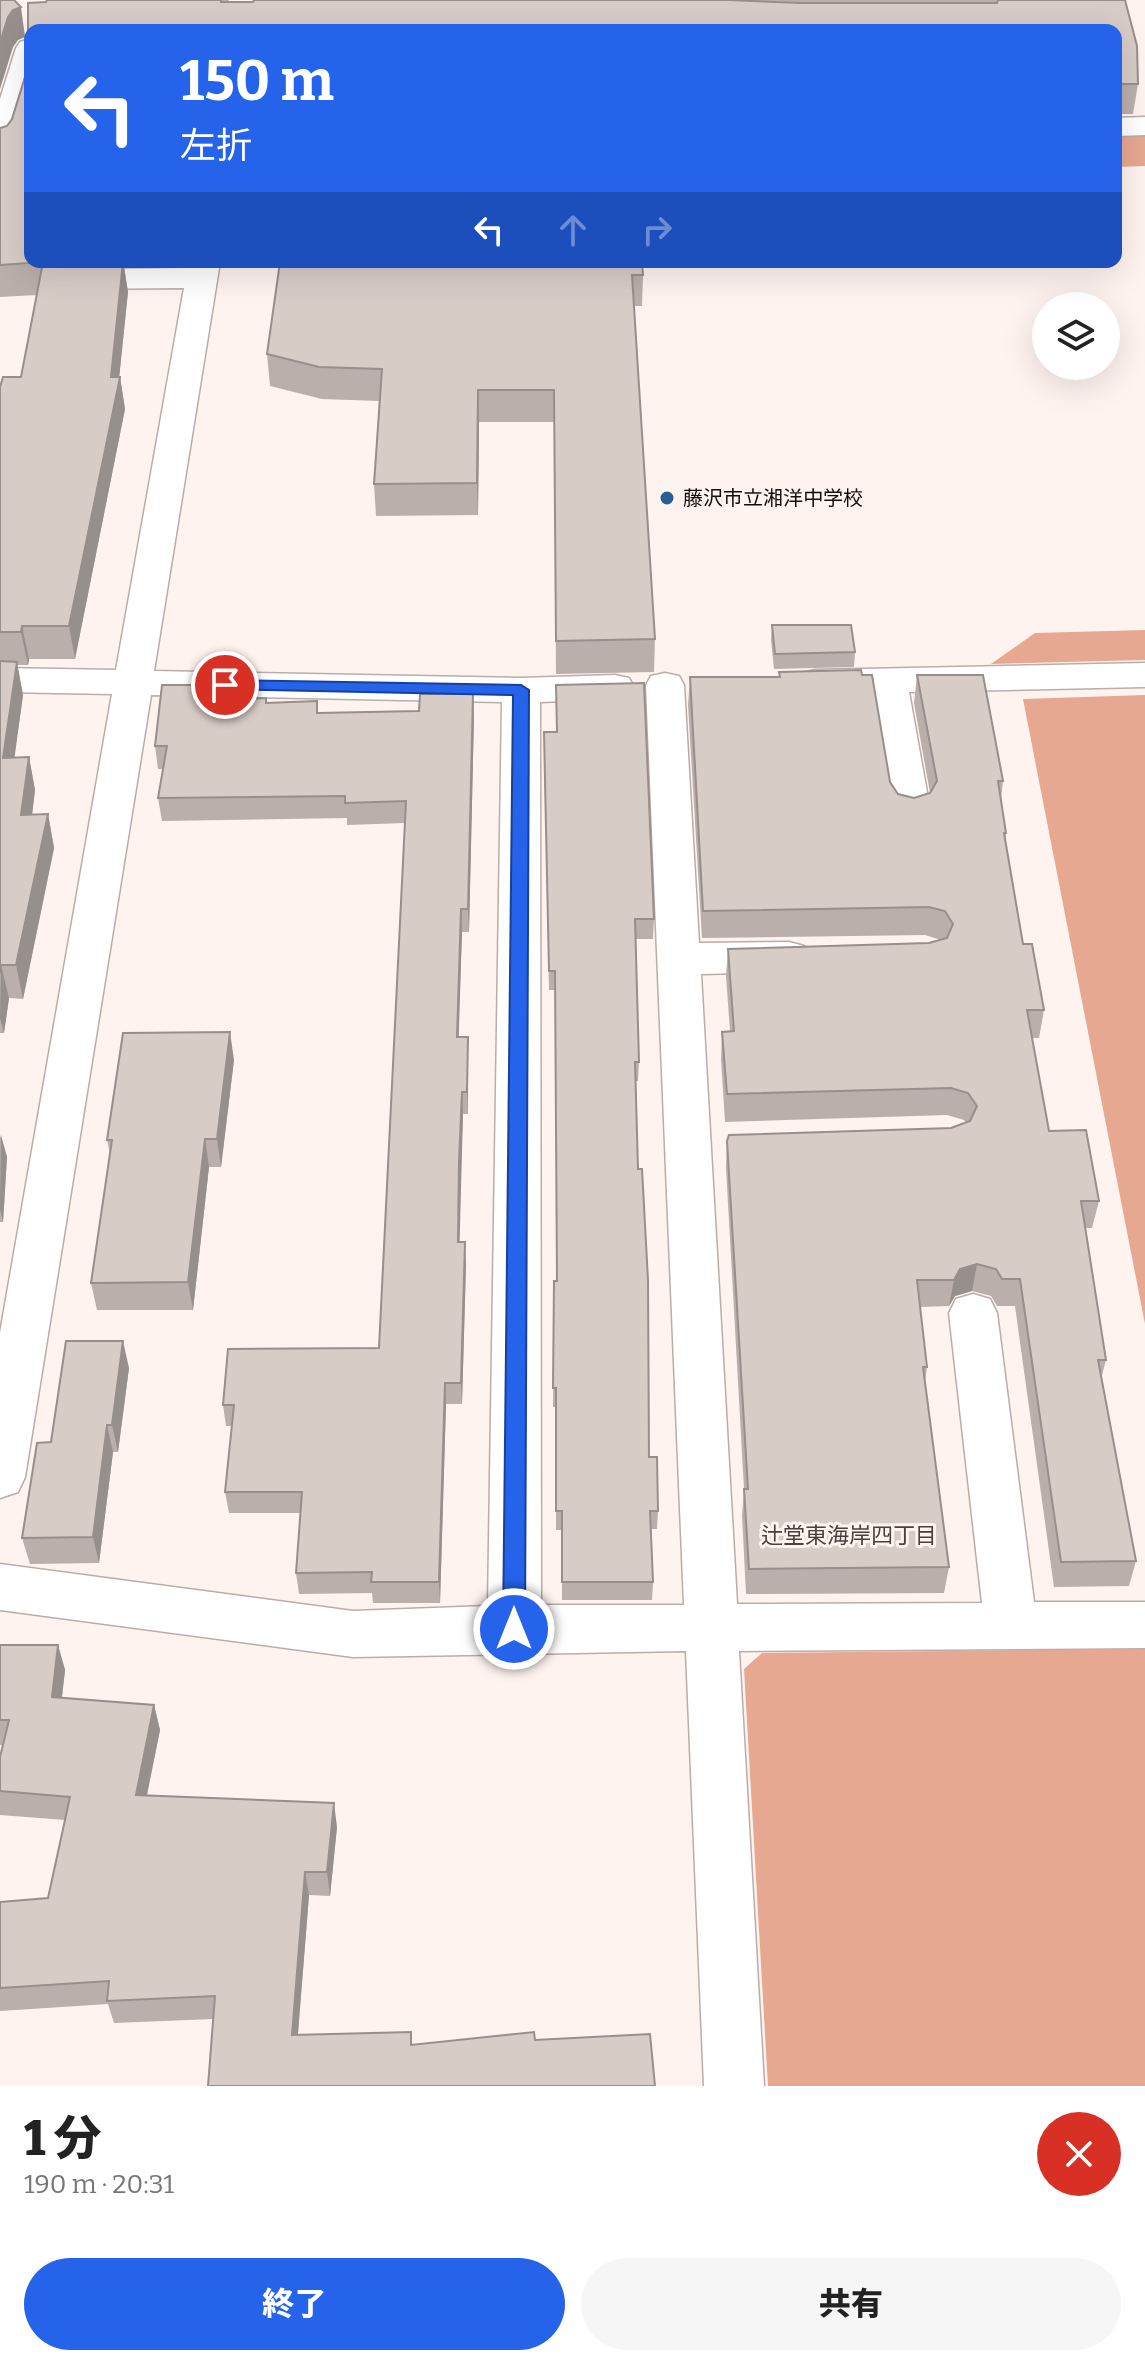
<!DOCTYPE html>
<html lang="ja">
<head>
<meta charset="utf-8">
<style>
  body { margin:0; font-family:Bitter,"Noto Sans JP",serif; background:#f6f6f6; color:#222; height:100vh; display:flex; flex-direction:column; font-size:30px; white-space:nowrap }
  * { box-sizing:border-box; margin:0 }
  p { font-size:26px; color:#767676 }
  .icon { flex:none; width:44px; height:44px; fill:none; stroke:currentColor; stroke-width:2; stroke-linecap:round; stroke-linejoin:round }
  .map { position:relative; height:2086px; overflow:hidden }
  .side { display:flex; flex-direction:column; background:#fff; flex:1 }
  .side>* { flex:none }
  .guide { position:absolute; left:24px; top:24px; width:1098px; height:244px; border-radius:16px; box-shadow:0 8px 32px #0002; background:#2563eb; color:#fff; overflow:hidden }
  .fabs { position:absolute; left:1032px; top:292px; display:grid; gap:16px }
  .fabs a { display:grid; place-items:center; width:88px; height:88px; border-radius:50%; background:#fff; box-shadow:0 8px 32px #0002; font-size:40px }
  .pin { position:absolute; display:grid; place-items:center; width:68px; height:68px; color:#fff; margin:-34px; border:4px solid #fff; border-radius:50%; box-shadow:0 2px 8px #0007 }
  .me { position:absolute; width:88px; margin:-44px; rotate:0deg; stroke-linejoin:round; filter:drop-shadow(0 0 6px #0008) }
  .turn { display:flex; align-items:center; gap:28px; height:168px; padding:0 24px; font-size:36px }
  .turn .icon { width:104px; height:104px; stroke-width:2.5 }
  .turn b { display:block; font-size:56px; line-height:68px }
  .lanes { display:flex; align-items:center; height:76px; padding:0 24px; background:#0003; justify-content:center; gap:40px; direction:ltr }
  .lanes .off { opacity:.35 }
  .round { display:grid; place-items:center; flex:none; width:84px; height:84px; border-radius:42px; background:#f6f6f6 }
  .overview { display:flex; align-items:center; justify-content:space-between; height:136px; padding:0 24px }
  h1 { font-size:48px; font-weight:800; line-height:60px }
  .button { display:flex; gap:16px; margin-top:auto; padding:16px 24px }
  .button a { flex:1; height:92px; border-radius:48px; background:#2563eb; color:#fff; font-size:32px; font-weight:800; line-height:92px; text-align:center }
  .button a+a { background:#f6f6f6; color:#222 }
  .map>svg:first-child { display:block }
</style>
</head>
<body>
<div class="map">
<svg width="1145" height="2086" viewBox="0 0 1145 2086">
  <rect width="100%" height="100%" fill="#fef3ef"/>
  <g fill="#e6a891">
    <path d="M1145,135V166L1116,167V136Z"/>
    <path d="M1145,630V660L991,664L1035,633Z"/>
    <path d="M1145,695V1324L1023,699Z"/>
    <path d="M1145,1649V2086H768L744,1669L762,1653Z"/>
  </g>
  <g fill="none" stroke-linecap="round" stroke-linejoin="round">
    <defs>
      <g id="minor">
        <path d="M30,39V97L15,148L11,154L0,157V99L16,48L20,42Z"/>
        <path d="M1145,117V135L1116,136V118Z"/>
        <path d="M62,262H94L92,269L187,268L188,262H220L154,671L521,678L615,675L629,678L634,687L629,696L615,699L540,702L541,1605H684L646,685L651,676L665,673L679,676L684,685L699,943L789,942L804,946L810,957L804,968L789,972L701,974L737,1604L982,1603L949,1313L956,1299L973,1294L990,1299L997,1313L1034,1602H1145V1648L739,1651L764,2086H704L686,1651L353,1657L0,1610V1564L353,1611L488,1606L502,702L151,695L25,1477L18,1492L0,1498V1333L112,694L0,692V668L116,670L184,288L74,289L63,286L58,279Z"/>
        <path d="M1145,663V687L909,692L930,809L924,819L910,823L896,819L890,809L871,693L815,694L801,691L796,682L801,673L815,670Z"/>
      </g>
    </defs>
    <use href="#minor" stroke="#baada9" stroke-width="3"/>
    <use href="#minor" fill="#fff" fill-rule="evenodd"/>
  </g>
  <g fill="#baafab">
    <path d="M47,0H229L228,2H253L254,0H1125L1137,46L1138,84L1133,114H1116V30H30V262H131L130,266H124L128,292L119,377H120L125,409L75,659H29L28,665H17L23,695L14,757H29L35,790L32,815L48,814L54,848L23,999L9,998L4,1033H0V387L3,377H21L37,295L0,297V128L7,126L12,119L28,67V3L46,2Z"/>
    <path d="M280,262L643,275L642,306H634L655,639L654,672L556,674L554,422H479L478,515L376,516L374,484L379,401L322,399L270,386L267,354Z"/>
    <path d="M772,625L855,652L854,667L774,669L771,640Z"/>
    <path d="M779,672L890,782L898,794L914,798L930,793L914,703L917,675L1003,781L1001,799L1006,833L1005,841L1023,944L1044,1010L1039,1038H1032L1049,1131L1099,1201L1092,1228H1085L1106,1360L1101,1379L1136,1561L1129,1586L1054,1587L1015,1306H997L991,1296L972,1291L955,1296L949,1306L920,1307L927,1367L925,1382L949,1567L944,1593L746,1594L742,1515L744,1489L726,1168L727,1141L951,1128L966,1123L964,1120L947,1115L725,1122L721,1059L722,1032L730,1031L726,976L728,949L929,943L941,940L925,935L702,938L688,705L690,677H779Z"/>
    <path d="M226,699L266,703L317,701L318,713L474,716L469,932H462L458,1037H468V1114H463L460,1184L459,1242L466,1264L462,1404H446L440,1603H373L372,1593L299,1594L296,1573L301,1513H229L225,1492L232,1426H226L223,1405L379,1348L405,823L347,825V818L162,821L158,798L163,769H158L155,746Z"/>
    <path d="M544,732L654,919L653,939H636L639,1062L638,1081H636L638,1169L649,1457L658,1511L657,1529H651L653,1582L652,1600H562V1530H556V1407H553L554,1281H557L555,990H549Z"/>
    <path d="M234,1060L221,1167H209L193,1310H97L91,1283L110,1154L107,1140Z"/>
    <path d="M0,1135L7,1157L3,1222H0Z"/>
    <path d="M129,1368L118,1452H113L99,1563L30,1564L22,1538L51,1442Z"/>
    <path d="M0,1645H58L65,1670L62,1698L154,1705L160,1730L147,1795L337,1827L330,1896L309,1895L298,2034L412,2045L535,2040L208,2086L213,2019L114,2023L108,2004L0,2011V1902L48,1898L65,1820L0,1815V1757L3,1745H0Z"/>
  </g>
  <g fill="#978f8b">
    <path d="M14,0H15L17,9L21,7L25,37L18,40L13,47L0,89V43L8,17L13,10Z"/>
    <path d="M123,262L128,292L118,389L120,377L125,409L75,659L69,626L111,377Z"/>
    <path d="M478,390L479,422L478,515L477,483Z"/>
    <path d="M22,626L29,659L28,665L21,632Z"/>
    <path d="M17,662L23,695L10,791L3,758Z"/>
    <path d="M473,694L474,716L469,932L468,909Z"/>
    <path d="M29,757L35,790L28,848L21,815Z"/>
    <path d="M48,814L54,848L23,999L16,965Z"/>
    <path d="M461,909L462,932L458,1059L457,1037Z"/>
    <path d="M1,965L9,998L4,1033L0,1018Z"/>
    <path d="M230,1032L234,1060L221,1167L217,1139Z"/>
    <path d="M468,1037V1114L467,1092Z"/>
    <path d="M462,1092L463,1114L459,1264L458,1242L459,1162Z"/>
    <path d="M1,1135L7,1157L3,1222L0,1209Z"/>
    <path d="M205,1139L209,1167L193,1310L188,1282Z"/>
    <path d="M465,1242L466,1264L462,1404L461,1383Z"/>
    <path d="M977,1264L972,1291L955,1296L949,1306L954,1280L960,1269Z"/>
    <path d="M123,1341L129,1368L118,1452L112,1425Z"/>
    <path d="M445,1383L446,1404L440,1603L439,1582Z"/>
    <path d="M107,1425L113,1452L99,1563L93,1537Z"/>
    <path d="M58,1645L65,1670L59,1722L52,1697Z"/>
    <path d="M154,1705L160,1730L142,1819L136,1795Z"/>
    <path d="M334,1803L337,1827L330,1896L327,1872Z"/>
    <path d="M305,1872L309,1895L296,2057L292,2035Z"/>
  </g>
  <g fill="#d8ccc7" stroke="#978f8b" stroke-width="2">
    <path d="M0,0H14L21,7L13,10L8,17L0,43Z"/>
    <path d="M47,0H221V2H253L254,0H728L801,3H997L998,0H1125L1137,46L1138,84H1116V30H30V262H123L111,377H120L69,626H22L21,632H0V387L3,377H21L43,262L0,265V128L7,126L12,119L28,67V3L46,2Z"/>
    <path d="M280,262H642L643,275H632L655,639L556,641L554,390H478L477,483L374,484L382,369L319,367L267,354Z"/>
    <path d="M772,625H851L855,652L775,654Z"/>
    <path d="M0,661L17,662L3,758L29,757L21,815L48,814L16,965H1L0,973Z"/>
    <path d="M861,670L862,675H872L890,782L898,794L914,798L930,793L937,781L917,675H983L1003,781H998L1006,833H1004L1023,944H1032L1044,1010H1027L1049,1131L1086,1130L1099,1201H1081L1106,1360H1098L1136,1561L1061,1562L1020,1279H1002L996,1269L977,1264L960,1269L954,1280H917L927,1367H923L949,1567L749,1569L744,1489H748L727,1141L729,1135L951,1128L970,1121L977,1106L968,1093L951,1088L727,1094L722,1032L734,1031L728,949L929,943L947,938L953,924L945,911L929,907L703,911L690,677H780L779,672Z"/>
    <path d="M644,683L654,919H635L639,1062H635L638,1169H642L648,1280L649,1457H657L658,1511H650L653,1582H562V1511H556V1388H553L554,1281H557L555,971H549L544,732H557L556,685Z"/>
    <path d="M162,685H224L223,700L266,698V703L317,701V713L419,711L420,694H473L468,909H461L457,1037H468L467,1092H462L459,1162L458,1242H465L461,1383H445L439,1582H371L372,1572L296,1573L302,1492H225L234,1405H223L228,1349L379,1348L406,801L345,803V796L158,798L167,746H155Z"/>
    <path d="M230,1032L217,1139H205L188,1282L91,1283L112,1140H107L123,1033Z"/>
    <path d="M66,1341H123L112,1425H107L93,1537L22,1538L37,1443L51,1442Z"/>
    <path d="M0,1645H58L52,1697L154,1705L136,1795L334,1803L327,1872H305L292,2035L411,2032V2045L534,2032L535,2040L650,2034L655,2086H208L215,1996L107,2001L109,1981L0,1988V1902L48,1898L70,1797L0,1791V1757L9,1720H0Z"/>
  </g>
  <path fill="#2563eb" stroke="#184099" stroke-width="2" d="M225,680L521,685L529,690L525,1629L522,1636L514,1639L506,1636L503,1629L513,695L219,689L217,685Z"/>
  <circle fill="#255f96" stroke="#fef3ef" stroke-width="3" cx="667" cy="498" r="8"/>
  <g text-anchor="middle" stroke-width="6" stroke-linejoin="round" paint-order="stroke">
    <g font-size="20" fill="#110d0c" stroke="#fef3ef" text-anchor="start">
      <text x="683" y="505">藤沢市立湘洋中学校</text>
    </g>
    <g font-size="22" fill="#4b403d" stroke="#fef3ef">
      <text x="849" y="1543">辻堂東海岸四丁目</text>
    </g>
  </g>
</svg>
<div class="fabs">
<a><svg class="icon" aria-label="layers" viewBox="0 0 24 24"><path d="M12 4l9 5-9 5-9-5zM3 14l9 5 9-5"/></svg></a>
</div>
<div class="pin" style="left:225px;top:685px;background:#d93025"><svg class="icon" aria-label="arrive" viewBox="0 0 24 24"><path d="M6 21V4h12l-3 4 3 4H6"/></svg></div>
<svg class="me" style="left:514px;top:1629px" viewBox="-20 -20 40 40"><circle r="17" fill="#2563eb" stroke="#fff" stroke-width="3"/><path d="M0-11L8 9 0 5-8 9z" fill="#fff"/></svg>
<div class="guide">
<div class="turn"><svg class="icon" aria-label="left" viewBox="0 0 24 24"><path d="M17 20v-9H6M10 6l-5 5 5 5"/></svg><div><b>150 m</b>左折</div></div>
<div class="lanes"><svg class="icon" aria-label="left" viewBox="0 0 24 24"><path d="M17 20v-9H6M10 6l-5 5 5 5"/></svg><svg class="icon off" aria-label="ahead" viewBox="0 0 24 24"><path d="M12 20V5M6 11l6-6 6 6"/></svg><svg class="icon off" aria-label="right" viewBox="0 0 24 24"><path d="M7 20v-9h11M14 6l5 5-5 5"/></svg></div>
</div>
</div>
<section class="side">
<div class="overview"><div><h1>1 分</h1><p>190 m · 20:31</p></div><a class="round" style="background:#d93025;color:#fff"><svg class="icon" aria-label="close" viewBox="0 0 24 24"><path d="M6 6l12 12M18 6L6 18"/></svg></a></div>
<div class="button"><a>終了</a><a>共有</a></div>
</section>
</body>
</html>
